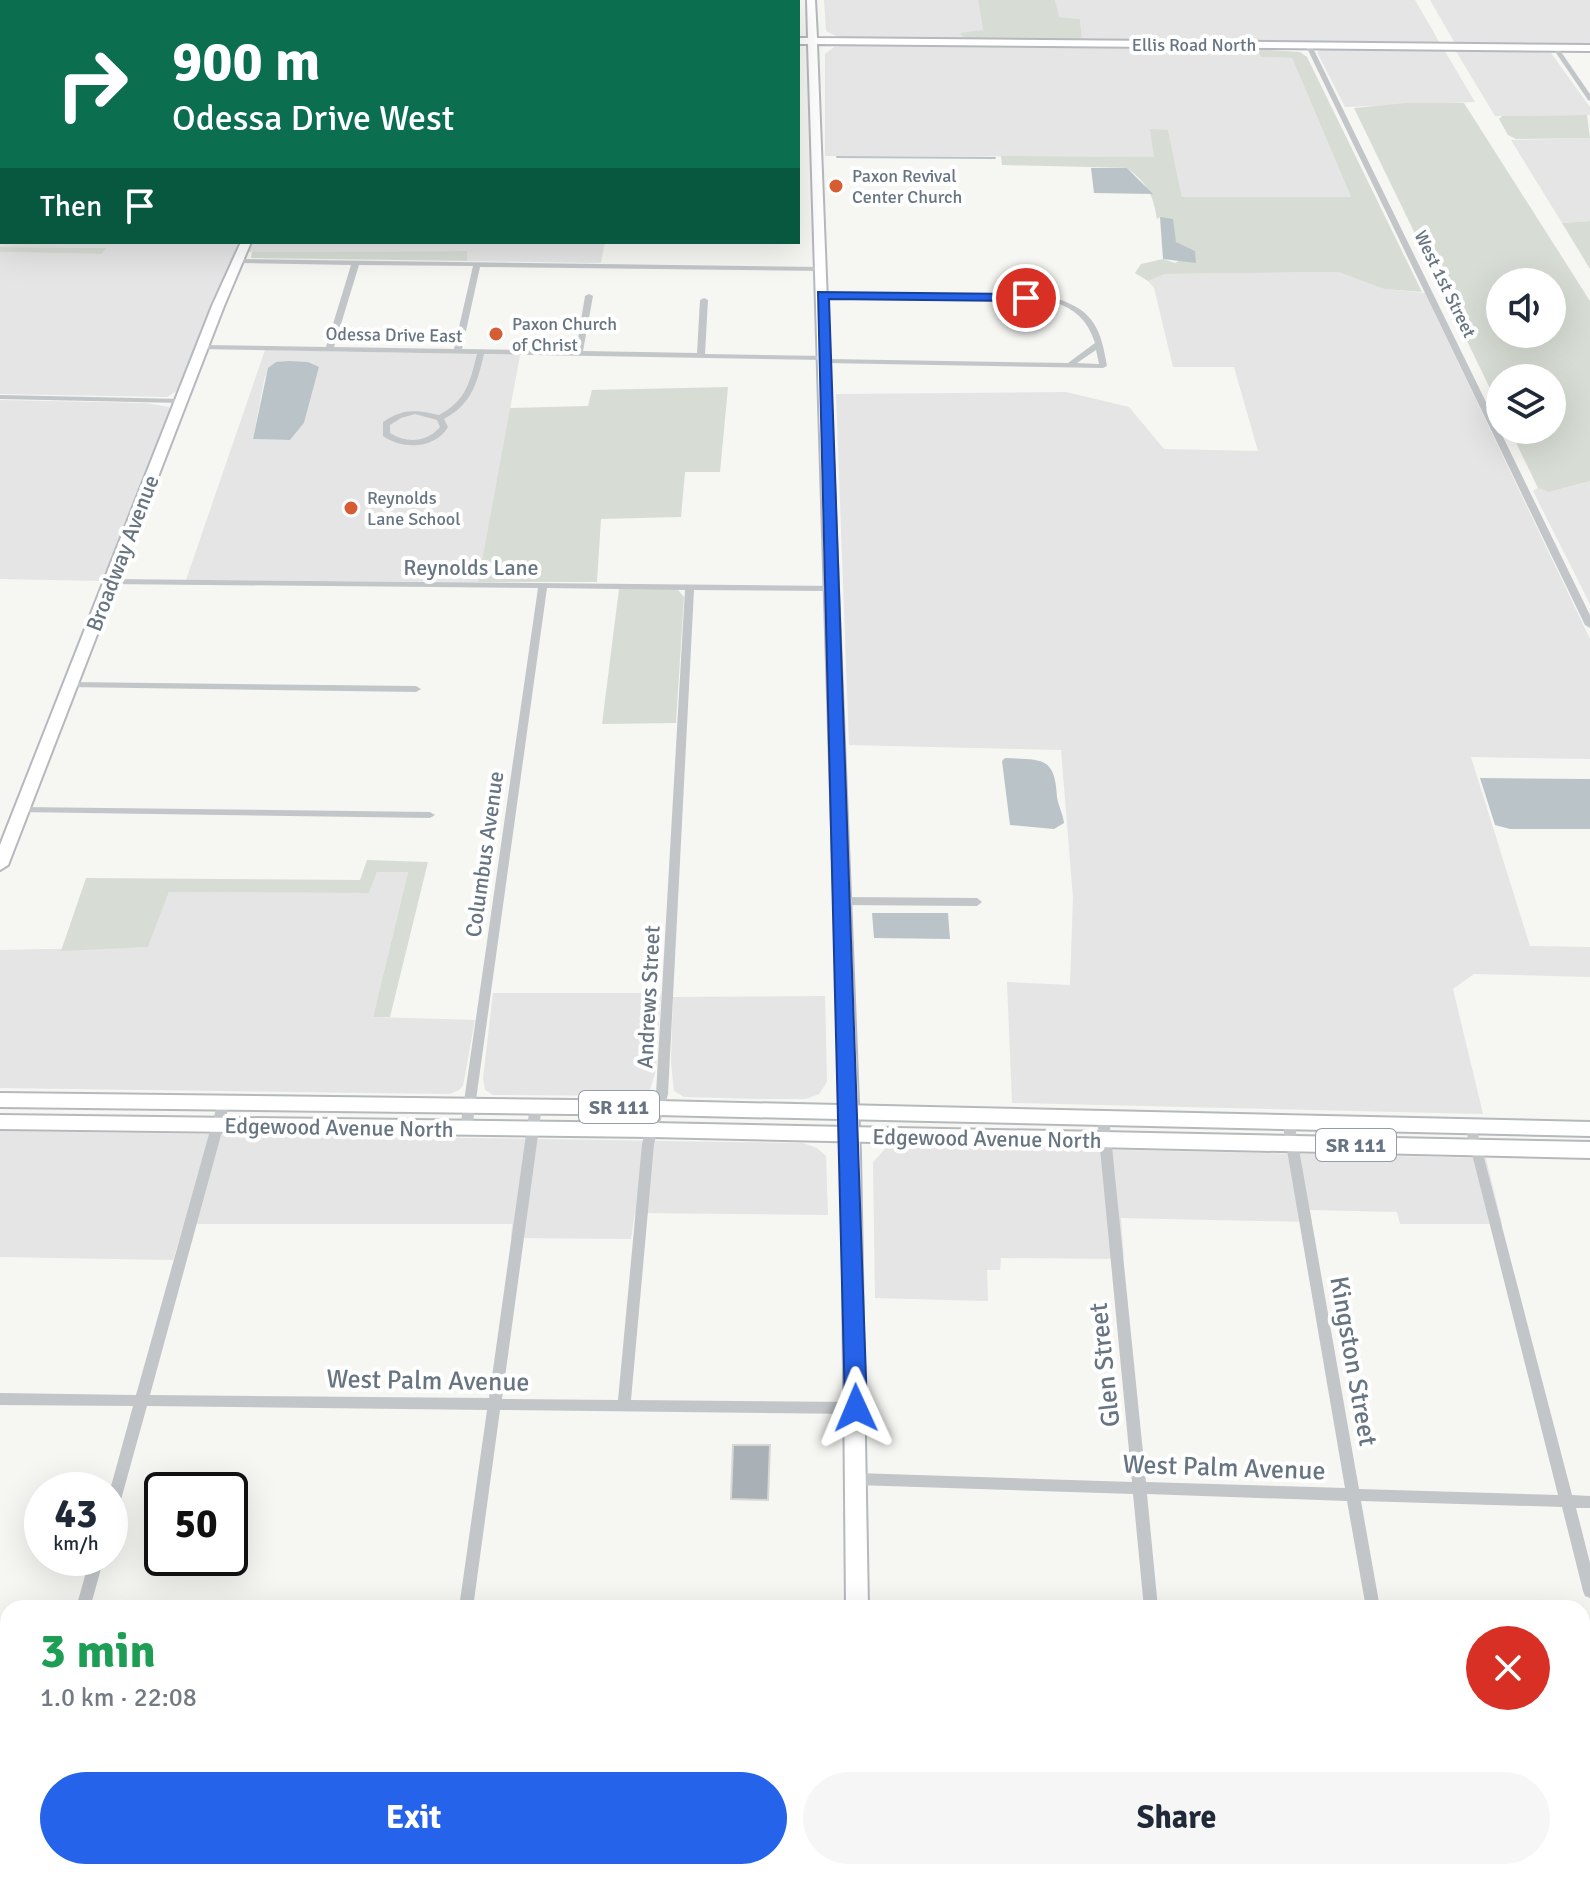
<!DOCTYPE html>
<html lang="en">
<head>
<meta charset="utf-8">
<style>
  body { margin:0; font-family:Signika,sans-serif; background:#f6f6f7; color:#1f2937; height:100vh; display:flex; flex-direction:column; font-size:30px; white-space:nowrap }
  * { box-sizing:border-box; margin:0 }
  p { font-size:26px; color:#747a83 }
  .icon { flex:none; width:44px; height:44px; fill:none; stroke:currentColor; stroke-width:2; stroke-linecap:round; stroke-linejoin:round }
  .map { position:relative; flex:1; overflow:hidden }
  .drawer { position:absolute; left:0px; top:1600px; width:1590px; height:280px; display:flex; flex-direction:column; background:#fff; border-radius:24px 24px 0 0; box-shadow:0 8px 32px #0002 }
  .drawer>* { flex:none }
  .guide { position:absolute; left:0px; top:0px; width:800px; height:244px; box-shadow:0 8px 32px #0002; background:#0b6e4f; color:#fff; overflow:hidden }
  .controls { position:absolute; left:1486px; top:268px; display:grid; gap:16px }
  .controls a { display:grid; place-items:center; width:80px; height:80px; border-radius:50%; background:#fff; box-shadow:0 8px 32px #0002; font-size:40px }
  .speed { position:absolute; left:24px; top:1472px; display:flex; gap:16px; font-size:40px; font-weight:700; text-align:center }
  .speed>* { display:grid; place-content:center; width:104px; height:104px; border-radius:50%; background:#fff; box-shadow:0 8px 32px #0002; line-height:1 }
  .speed small { font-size:20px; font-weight:400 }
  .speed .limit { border:4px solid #111; border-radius:12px; background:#fff; color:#111 }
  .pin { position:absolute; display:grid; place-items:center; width:68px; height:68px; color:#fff; margin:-34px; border:4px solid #fff; border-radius:50%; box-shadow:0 2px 8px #0007 }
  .me { position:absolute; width:88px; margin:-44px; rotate:359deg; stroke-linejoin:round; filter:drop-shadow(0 0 6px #0008) }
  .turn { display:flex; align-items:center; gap:28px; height:168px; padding:0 40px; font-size:36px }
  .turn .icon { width:104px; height:104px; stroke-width:2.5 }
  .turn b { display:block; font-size:56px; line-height:68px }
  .then { display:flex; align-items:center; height:76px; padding:0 40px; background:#0003; gap:16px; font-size:30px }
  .round { display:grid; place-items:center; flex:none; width:84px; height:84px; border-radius:42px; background:#f6f6f7 }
  .overview { display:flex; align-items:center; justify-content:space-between; height:136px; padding:0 40px }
  h1 { font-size:48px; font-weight:700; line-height:60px; color:#1e9e55 }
  .primary-button { display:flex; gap:16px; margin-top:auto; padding:16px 40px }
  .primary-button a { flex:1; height:92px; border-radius:48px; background:#2563eb; color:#fff; font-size:32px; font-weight:700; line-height:92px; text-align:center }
  .primary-button a+a { background:#f6f6f7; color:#1f2937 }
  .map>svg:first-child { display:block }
</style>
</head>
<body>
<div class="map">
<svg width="1590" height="1880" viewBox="0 0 1590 1880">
  <rect width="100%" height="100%" fill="#f6f6f3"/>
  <g fill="#e4e5e4" fill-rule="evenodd">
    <path d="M114,0H624L113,2Z"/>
    <path d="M824,0H978L983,30L961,34L964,41L842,39L826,31Z"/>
    <path d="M1055,0H1415L1441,45L1082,42L1080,19L1058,17Z"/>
    <path d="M1430,0H1590V46L1456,45Z"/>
    <path d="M857,44L1254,47L1261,57L1292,58L1351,197H1182L1168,130L1155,157L825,156V54L834,47Z"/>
    <path d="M1324,48H1443L1475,102L1345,107L1317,52Z"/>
    <path d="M1454,48L1551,53L1590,107V115L1495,116Z"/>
    <path d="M1590,138V221L1562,223L1511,140Z"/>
    <path d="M2,207V242H241L180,389L167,397L0,394V252L102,254L105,248L0,247Z"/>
    <path d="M250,242H605L601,263L467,261L466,251L246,252Z"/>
    <path d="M1338,272L1384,289L1425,293L1590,639V759L1471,757L1530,946L1590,947V977L1474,974L1453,989L1483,1114L1012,1103L1007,982L1070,985L1073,897L1061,750L849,745L836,394L1066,392L1129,407L1164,449L1258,451L1234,367H1173L1154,288L1148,281L1165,274Z"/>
    <path d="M265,350L520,355L478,582L186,580ZM276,362L319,367L304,423L290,440L253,439L264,381L268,369Z"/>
    <path d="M0,400L145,403L169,407L170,416L105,581L0,579Z"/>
    <path d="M1590,481V604L1533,491L1538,488L1549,492Z"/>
    <path d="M377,872H408L373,1017L475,1020L463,1086L459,1090L450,1094L0,1088V950L148,947L169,892L369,893Z"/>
    <path d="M493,993H661L656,1070L650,1090L641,1096L493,1095L485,1090L483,1078Z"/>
    <path d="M825,996L827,1082L819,1094L806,1099H759L684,1097L674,1091L671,1062L673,997Z"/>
    <path d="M0,1131L803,1143L817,1148L826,1156L828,1215L635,1213L631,1239L511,1238L512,1224H184L173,1260L0,1257Z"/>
    <path d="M897,1145L1486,1158L1502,1224H1400L1397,1212L1310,1210L1312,1222L1121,1218L1124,1259L1001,1258L1000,1270H987L988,1301L875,1298L873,1162L887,1147Z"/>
  </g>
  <g fill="#d7ddd4" fill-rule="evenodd">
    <path d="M978,0H1055L1059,17L1080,19L1082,40L964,39L960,33L983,30Z"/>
    <path d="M1256,49L1300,52L1307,57L1422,292L1384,289L1338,272L1165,274L1148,281L1135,273L1141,264L1163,259L1175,263L1195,251L1179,246L1160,217L1157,219C1153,194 1147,183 1127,168L1002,165L1001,156L1154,157L1150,129L1168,130L1182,197H1351L1292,58L1261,57Z"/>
    <path d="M1407,103H1464L1590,301V481L1549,492L1538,488L1510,430H1552V378H1500V409L1354,108ZM1500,282H1552V334H1500Z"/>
    <path d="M1587,115L1590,138L1516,139L1508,135L1499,119L1502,116Z"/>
    <path d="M1590,221V269L1562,223Z"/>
    <path d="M0,247L106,248L102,254L0,252Z"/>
    <path d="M467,251V261L251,258L252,252Z"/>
    <path d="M728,387L720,472H685L681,517L601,519L597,582H478L510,408L588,406L592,390Z"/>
    <path d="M619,589H677L684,597L676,723L602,724Z"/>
    <path d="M367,860L428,862L390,1017H373L408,872H377L369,893L169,892L148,947L61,951L86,878L360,880Z"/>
  </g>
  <g fill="#bac4c8">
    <path d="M1091,168H1127L1153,194L1094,193Z"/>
    <path d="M1160,217L1173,219L1176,242L1195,251L1196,263L1163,259Z"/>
    <path d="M289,361L308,362L319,367L304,423L290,440L253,439L268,368L276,362Z"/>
    <path d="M1005,758C1042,760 1055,756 1057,797C1058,805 1063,814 1064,823L1054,829L1010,825L1002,761Z"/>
    <path d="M1480,778L1590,779V829H1510L1495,825Z"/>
    <path d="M872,913H948L950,939L874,938Z"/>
  </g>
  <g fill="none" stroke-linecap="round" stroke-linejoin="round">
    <path stroke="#bac4c8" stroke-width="2" d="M837,157L995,158"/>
  </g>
  <path fill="#a9b0b6" stroke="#d7d8d6" stroke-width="2" d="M733,1445H770L768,1500L731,1499Z"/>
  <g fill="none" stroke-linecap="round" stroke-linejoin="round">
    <defs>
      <g id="secondary">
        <path d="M807,0H815L817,38L1590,45V51L817,44L860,1155L868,1608H846L842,1155L808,44H798V38H808Z"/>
        <rect x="0" y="28" width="2" height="6"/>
        <path d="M241,242H251L224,306L8,865L0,870V845L212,306Z"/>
        <rect x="845" y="1872" width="24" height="8"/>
      </g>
      <g id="primary">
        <path d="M0,1093L658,1101L1590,1122V1136L658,1115L0,1107Z"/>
        <path d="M0,1115L652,1123L1590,1142V1158L652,1137L0,1129Z"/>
      </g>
    </defs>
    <use href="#secondary" stroke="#b5b9bd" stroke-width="4"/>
    <use href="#primary" stroke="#b5b9bc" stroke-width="4"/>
    <g fill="#c2c6c9" fill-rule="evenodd">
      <path d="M1309,44L1312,46L1590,615V628L1585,625L1306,46Z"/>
      <path d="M1555,45L1557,46L1590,94V101L1588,100L1552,47Z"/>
      <path d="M235,259L821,267H824V271L480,267L462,349L576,351L585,296L589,294L593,296L583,351L697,353L700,300L704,298L708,300L705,354L825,356L828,359L1068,363L1095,343C1088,322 1078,311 1057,303L823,297L819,295L823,293L1058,299C1095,311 1101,331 1107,366L1103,368L825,363L822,360L484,354C477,383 472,404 444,419L448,427C435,449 403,450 383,436V422C404,408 415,410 439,415C466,401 470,382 477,354L199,349V345H202L326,347L351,265L238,263H235ZM359,265L473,266L454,349L334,347ZM1096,350L1099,364L1077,363ZM415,414L437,420L440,427C427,442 407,444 390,433V425L401,418Z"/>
      <path d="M0,395L181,399L185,401L181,403L0,399Z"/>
      <path d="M110,579L835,586L837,588L832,591L694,590L668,1094L654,1144L631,1400L856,1402L861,1404L863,1408L861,1412L856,1414L500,1410L473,1608H459L487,1410L147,1406L117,1514L115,1518L110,1520V1490L133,1406L0,1405V1393L136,1395L218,1102L220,1099H228L230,1102L150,1395L489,1398L530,1106L532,1103H540L542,1106L502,1399L618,1400L642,1144L656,1094L685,590L547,588L472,1129L470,1132H462L460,1129L538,588L107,584L105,582Z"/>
      <path d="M70,682L416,686L421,689L416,692L67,687L65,685L67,683Z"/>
      <path d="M21,807L430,812L435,815L430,818L17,812L16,810Z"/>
      <path d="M842,897L977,898L982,902L977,906L842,905L837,901Z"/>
      <path d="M1103,1112L1107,1114L1109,1117L1146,1482L1345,1488L1282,1121L1284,1118H1292L1294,1121L1359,1489L1558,1495L1465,1126L1467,1123H1475L1572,1495L1590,1496V1508H1576L1590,1563V1598L1585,1596L1583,1591L1562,1507L1361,1501L1380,1608H1366L1347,1501L1147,1494L1158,1608H1144L1133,1494L856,1485L851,1483L849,1479L851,1475L856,1473L1132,1482L1097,1117L1099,1114Z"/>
      <path d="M90,1558H104L90,1608H76Z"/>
      <path d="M8,1864V1872H16L14,1880H0L2,1866Z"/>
      <path d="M420,1872H436L435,1880H419Z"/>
      <path d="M1167,1872H1183L1184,1880H1168Z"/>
      <path d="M1412,1872H1428L1429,1880H1413Z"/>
    </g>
    <use href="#secondary" fill="#fff" fill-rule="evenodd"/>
    <use href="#primary" fill="#fff" fill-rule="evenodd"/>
  </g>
  <path fill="#2563eb" stroke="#184099" stroke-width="2" d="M818,292L1026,294L1032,298L1026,301L829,299L867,1408L864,1414H848L845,1408Z"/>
  <g fill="#d65d33" stroke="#fff" stroke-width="3">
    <circle cx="836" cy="186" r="8"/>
    <circle cx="496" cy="334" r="8"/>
    <circle cx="351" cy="508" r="8"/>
  </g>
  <g text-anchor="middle" stroke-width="8" stroke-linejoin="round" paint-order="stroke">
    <g font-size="18" fill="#677582" stroke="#fff">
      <text x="1194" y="51">Ellis Road North</text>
      <text transform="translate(1445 284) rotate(64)" y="6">West 1st Street</text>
      <text transform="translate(394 335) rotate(1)" y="6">Odessa Drive East</text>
    </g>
    <g font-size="18" fill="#677582" stroke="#fff" text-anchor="start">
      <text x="852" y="182">Paxon Revival<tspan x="852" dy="21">Center Church</tspan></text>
      <text x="512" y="330">Paxon Church<tspan x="512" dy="21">of Christ</tspan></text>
      <text x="367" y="504">Reynolds<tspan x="367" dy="21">Lane School</tspan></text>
    </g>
    <g fill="#fff" stroke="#959ea8" stroke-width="2">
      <rect x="579" y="1091" width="80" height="32" rx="6"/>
      <rect x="1316" y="1129" width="80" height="32" rx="6"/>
    </g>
    <g font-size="20" font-weight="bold" fill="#677582">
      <text x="619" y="1114">SR 111</text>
      <text x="1356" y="1152">SR 111</text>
    </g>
    <g font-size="22" fill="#677582" stroke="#fff">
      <text transform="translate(122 553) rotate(-69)" y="8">Broadway Avenue</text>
      <text x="471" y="575">Reynolds Lane</text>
      <text transform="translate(484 854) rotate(-82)" y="8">Columbus Avenue</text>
      <text transform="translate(648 997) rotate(-87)" y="8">Andrews Street</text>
      <text transform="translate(339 1127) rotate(1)" y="8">Edgewood Avenue North</text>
      <text transform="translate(987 1138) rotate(1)" y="8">Edgewood Avenue North</text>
    </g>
    <g font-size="26" fill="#677582" stroke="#fff">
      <text transform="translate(1354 1361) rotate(80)" y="9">Kingston Street</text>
      <text transform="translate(1104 1365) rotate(-96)" y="9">Glen Street</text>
      <text transform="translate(428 1380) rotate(1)" y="9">West Palm Avenue</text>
      <text transform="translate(1224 1467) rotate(2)" y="9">West Palm Avenue</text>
    </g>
  </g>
</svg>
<div class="controls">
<a><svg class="icon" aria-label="sound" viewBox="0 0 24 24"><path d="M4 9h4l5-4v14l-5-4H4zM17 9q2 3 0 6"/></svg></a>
<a><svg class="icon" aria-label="layers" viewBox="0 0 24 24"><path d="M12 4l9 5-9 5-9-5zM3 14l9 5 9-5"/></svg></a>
</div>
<div class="speed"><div>43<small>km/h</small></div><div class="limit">50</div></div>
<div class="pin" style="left:1026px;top:298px;background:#d93025"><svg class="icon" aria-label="arrive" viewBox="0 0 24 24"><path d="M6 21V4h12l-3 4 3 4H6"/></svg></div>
<svg class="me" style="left:856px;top:1408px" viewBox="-20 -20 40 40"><path d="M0-17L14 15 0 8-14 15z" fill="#2563eb" stroke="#fff" stroke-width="4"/></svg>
<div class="guide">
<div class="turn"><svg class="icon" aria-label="right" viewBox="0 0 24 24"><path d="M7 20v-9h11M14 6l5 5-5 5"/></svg><div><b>900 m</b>Odessa Drive West</div></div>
<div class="then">Then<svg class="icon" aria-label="arrive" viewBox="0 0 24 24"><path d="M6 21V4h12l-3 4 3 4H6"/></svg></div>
</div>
<section class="drawer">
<div class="overview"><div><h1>3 min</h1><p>1.0 km · 22:08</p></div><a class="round" style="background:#d93025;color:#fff"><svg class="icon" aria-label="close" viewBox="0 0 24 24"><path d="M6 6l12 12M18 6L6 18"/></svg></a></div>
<div class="primary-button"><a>Exit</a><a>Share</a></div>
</section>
</div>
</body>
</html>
